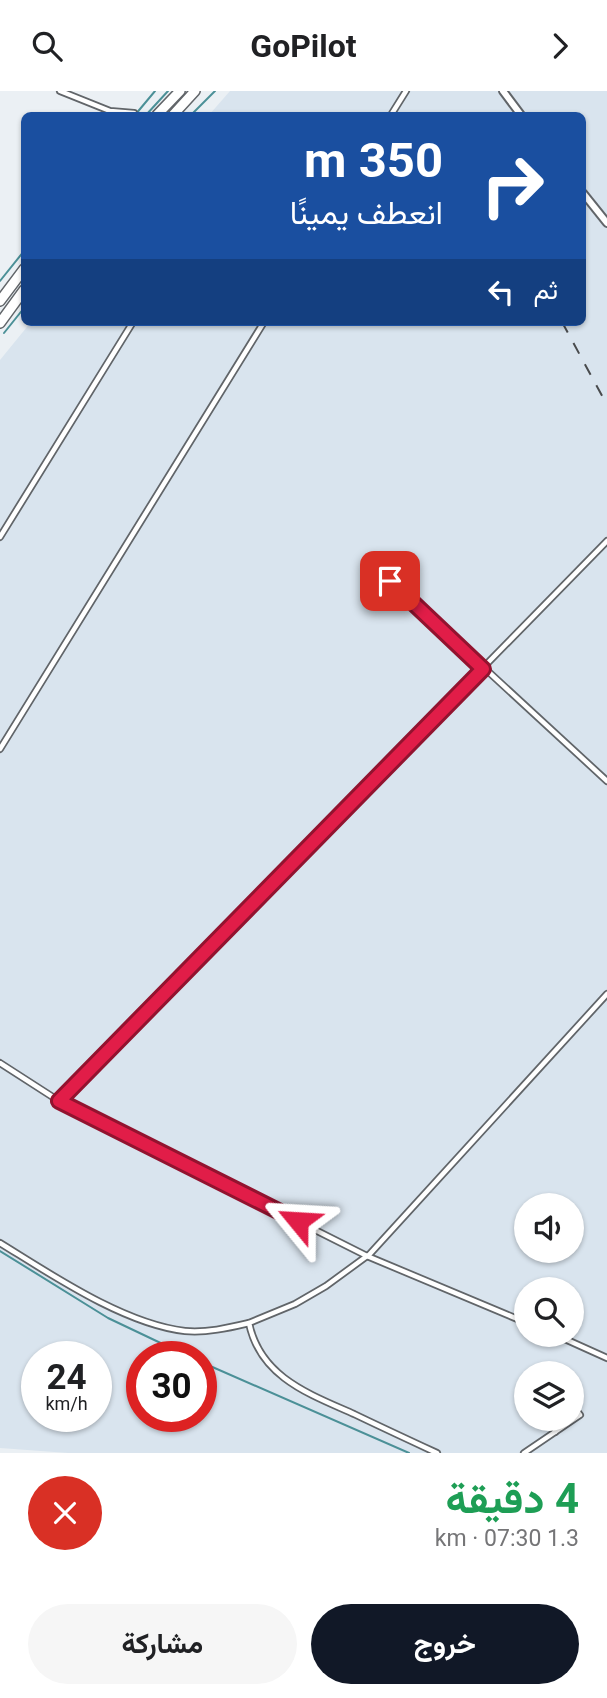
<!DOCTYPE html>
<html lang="ar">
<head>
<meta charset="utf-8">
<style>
  body { margin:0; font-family:Roboto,Vazirmatn,sans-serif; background:#f6f6f6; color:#202124; direction:rtl; height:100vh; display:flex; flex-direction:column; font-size:26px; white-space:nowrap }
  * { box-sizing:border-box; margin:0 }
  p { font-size:23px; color:#757577 }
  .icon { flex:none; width:38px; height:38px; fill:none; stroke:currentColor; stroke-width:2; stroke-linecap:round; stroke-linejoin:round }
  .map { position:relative; height:1362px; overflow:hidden; direction:ltr }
  .details { display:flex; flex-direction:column; background:#fff; flex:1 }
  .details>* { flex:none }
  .banner { position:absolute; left:21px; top:21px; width:565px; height:214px; border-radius:10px; box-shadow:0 2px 5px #0004; direction:rtl; background:#1a4fa0; color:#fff; overflow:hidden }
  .controls { position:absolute; left:514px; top:1102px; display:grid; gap:14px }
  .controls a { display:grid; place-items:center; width:70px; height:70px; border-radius:50%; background:#fff; box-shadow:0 2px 5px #0004; font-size:35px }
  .speed { position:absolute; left:21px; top:1250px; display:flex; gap:14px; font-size:35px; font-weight:700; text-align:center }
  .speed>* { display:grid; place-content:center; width:91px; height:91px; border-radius:50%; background:#fff; box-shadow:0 2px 5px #0004; line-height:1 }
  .speed small { font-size:18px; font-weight:400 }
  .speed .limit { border:10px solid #d22; background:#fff; color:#111 }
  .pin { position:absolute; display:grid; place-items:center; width:60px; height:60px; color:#fff; margin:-30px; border-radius:14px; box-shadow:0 4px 10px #0006 }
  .me { position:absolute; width:77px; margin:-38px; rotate:297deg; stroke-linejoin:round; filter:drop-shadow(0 0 5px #0008) }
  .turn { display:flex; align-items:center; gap:24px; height:147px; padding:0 28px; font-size:32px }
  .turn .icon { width:91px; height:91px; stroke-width:2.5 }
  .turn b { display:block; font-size:49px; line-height:60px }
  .then { display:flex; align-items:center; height:66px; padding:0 28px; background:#0003; gap:14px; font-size:26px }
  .round { display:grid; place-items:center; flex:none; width:74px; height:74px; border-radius:37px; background:#f6f6f6 }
  .summary { display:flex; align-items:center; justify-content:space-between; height:119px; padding:0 28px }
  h1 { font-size:42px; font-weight:700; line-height:52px; color:#1e9e55 }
  .button { display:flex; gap:14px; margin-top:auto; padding:14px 28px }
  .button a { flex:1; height:80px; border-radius:42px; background:#111827; color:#fff; font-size:28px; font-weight:700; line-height:80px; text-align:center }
  .button a+a { background:#f6f6f6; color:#202124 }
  header { display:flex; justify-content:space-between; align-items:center; height:91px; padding:0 28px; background:#fff; font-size:32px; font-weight:700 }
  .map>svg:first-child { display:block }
</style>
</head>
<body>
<header><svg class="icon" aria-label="forward" viewBox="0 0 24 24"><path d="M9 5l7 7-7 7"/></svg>GoPilot<svg class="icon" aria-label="search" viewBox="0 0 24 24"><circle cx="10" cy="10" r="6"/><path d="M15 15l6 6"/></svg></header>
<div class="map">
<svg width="607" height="1362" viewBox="0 0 607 1362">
  <rect width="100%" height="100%" fill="#ebf0f4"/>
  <path fill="#d9e4ee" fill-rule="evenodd" d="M230,0H607V1362H68L0,1357V269L31,231H583V24H209ZM527,1115H572V1160H527ZM527,1199H572V1244H527ZM37,1265H96V1325H37ZM142,1265H201V1325H142ZM527,1283H572V1328H527Z"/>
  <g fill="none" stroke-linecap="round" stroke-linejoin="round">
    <g stroke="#4b9097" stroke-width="2">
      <path d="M135,24L155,0"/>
      <path d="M146,24L168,0"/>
      <path d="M191,24L215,0"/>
      <path d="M0,190L24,160"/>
      <path d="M4,242L24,217"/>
      <path d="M0,1160L108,1227L188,1265"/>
      <path d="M201,1271L409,1362"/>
    </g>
    <defs>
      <g id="minor">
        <path d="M60,0L110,20L134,22"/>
        <path d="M391,24L406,0"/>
        <path d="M0,446L133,231"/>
        <path d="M390,490L607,690"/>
        <path d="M0,658L264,231"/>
        <path d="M0,972L59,1010L90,1026L367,1165L527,1232"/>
        <path d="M59,1010L607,450"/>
        <path d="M0,1152C52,1184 124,1233 185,1240C206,1242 228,1237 249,1232"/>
        <path d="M367,1165L326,1195L295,1213L249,1232C260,1286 309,1303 354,1323C381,1336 409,1349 437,1362"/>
        <path d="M368,1165L607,903"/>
        <path d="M556,1244L607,1267"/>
        <path d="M555,1341V1328"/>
        <path d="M524,1362L580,1324L572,1314"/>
      </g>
      <g id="tertiary">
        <path d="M503,0L521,24"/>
        <path d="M583,102L607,132"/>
      </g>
      <g id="motorway">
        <path d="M157,24L180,0"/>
        <path d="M173,24L195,0"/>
        <path d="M0,210L24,178"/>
        <path d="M0,232L24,199"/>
      </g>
    </defs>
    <use href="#minor" stroke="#616569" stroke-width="8"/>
    <use href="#tertiary" stroke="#616569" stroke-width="10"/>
    <use href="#motorway" stroke="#616569" stroke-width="12"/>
    <use href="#minor" stroke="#fff" stroke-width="4.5"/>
    <use href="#tertiary" stroke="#fff" stroke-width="6"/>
    <use href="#motorway" stroke="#fff" stroke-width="9"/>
    <path stroke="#494b4d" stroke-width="2" stroke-dasharray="12 12" stroke-linecap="butt" d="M562,231L607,314"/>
  </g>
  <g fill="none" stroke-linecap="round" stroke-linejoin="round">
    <defs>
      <path id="route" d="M298,1130L59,1010L483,578L390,490"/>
    </defs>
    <use href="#route" stroke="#92132f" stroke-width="18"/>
    <use href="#route" stroke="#e11d48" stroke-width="12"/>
  </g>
</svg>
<div class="controls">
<a><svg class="icon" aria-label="sound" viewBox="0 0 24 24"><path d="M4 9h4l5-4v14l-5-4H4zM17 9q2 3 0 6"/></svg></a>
<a><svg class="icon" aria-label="search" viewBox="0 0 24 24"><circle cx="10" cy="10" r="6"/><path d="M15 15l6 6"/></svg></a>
<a><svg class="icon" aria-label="layers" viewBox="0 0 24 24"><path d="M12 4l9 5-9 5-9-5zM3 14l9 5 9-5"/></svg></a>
</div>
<div class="speed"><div>24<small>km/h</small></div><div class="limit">30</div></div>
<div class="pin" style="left:390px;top:490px;background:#d93025"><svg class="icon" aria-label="arrive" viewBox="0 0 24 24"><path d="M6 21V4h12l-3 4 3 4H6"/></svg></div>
<svg class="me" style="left:298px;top:1130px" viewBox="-20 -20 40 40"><path d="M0-17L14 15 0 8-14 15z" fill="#e11d48" stroke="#fff" stroke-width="4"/></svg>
<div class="banner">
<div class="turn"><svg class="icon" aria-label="right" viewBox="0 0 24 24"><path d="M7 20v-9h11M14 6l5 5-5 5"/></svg><div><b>350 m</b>انعطف يمينًا</div></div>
<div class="then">ثم<svg class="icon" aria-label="left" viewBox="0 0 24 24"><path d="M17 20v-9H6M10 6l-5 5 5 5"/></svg></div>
</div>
</div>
<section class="details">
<div class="summary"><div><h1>4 دقيقة</h1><p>1.3 km · 07:30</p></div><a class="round" style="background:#d93025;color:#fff"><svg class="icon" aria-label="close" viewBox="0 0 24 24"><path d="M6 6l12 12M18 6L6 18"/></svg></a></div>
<div class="button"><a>خروج</a><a>مشاركة</a></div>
</section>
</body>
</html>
